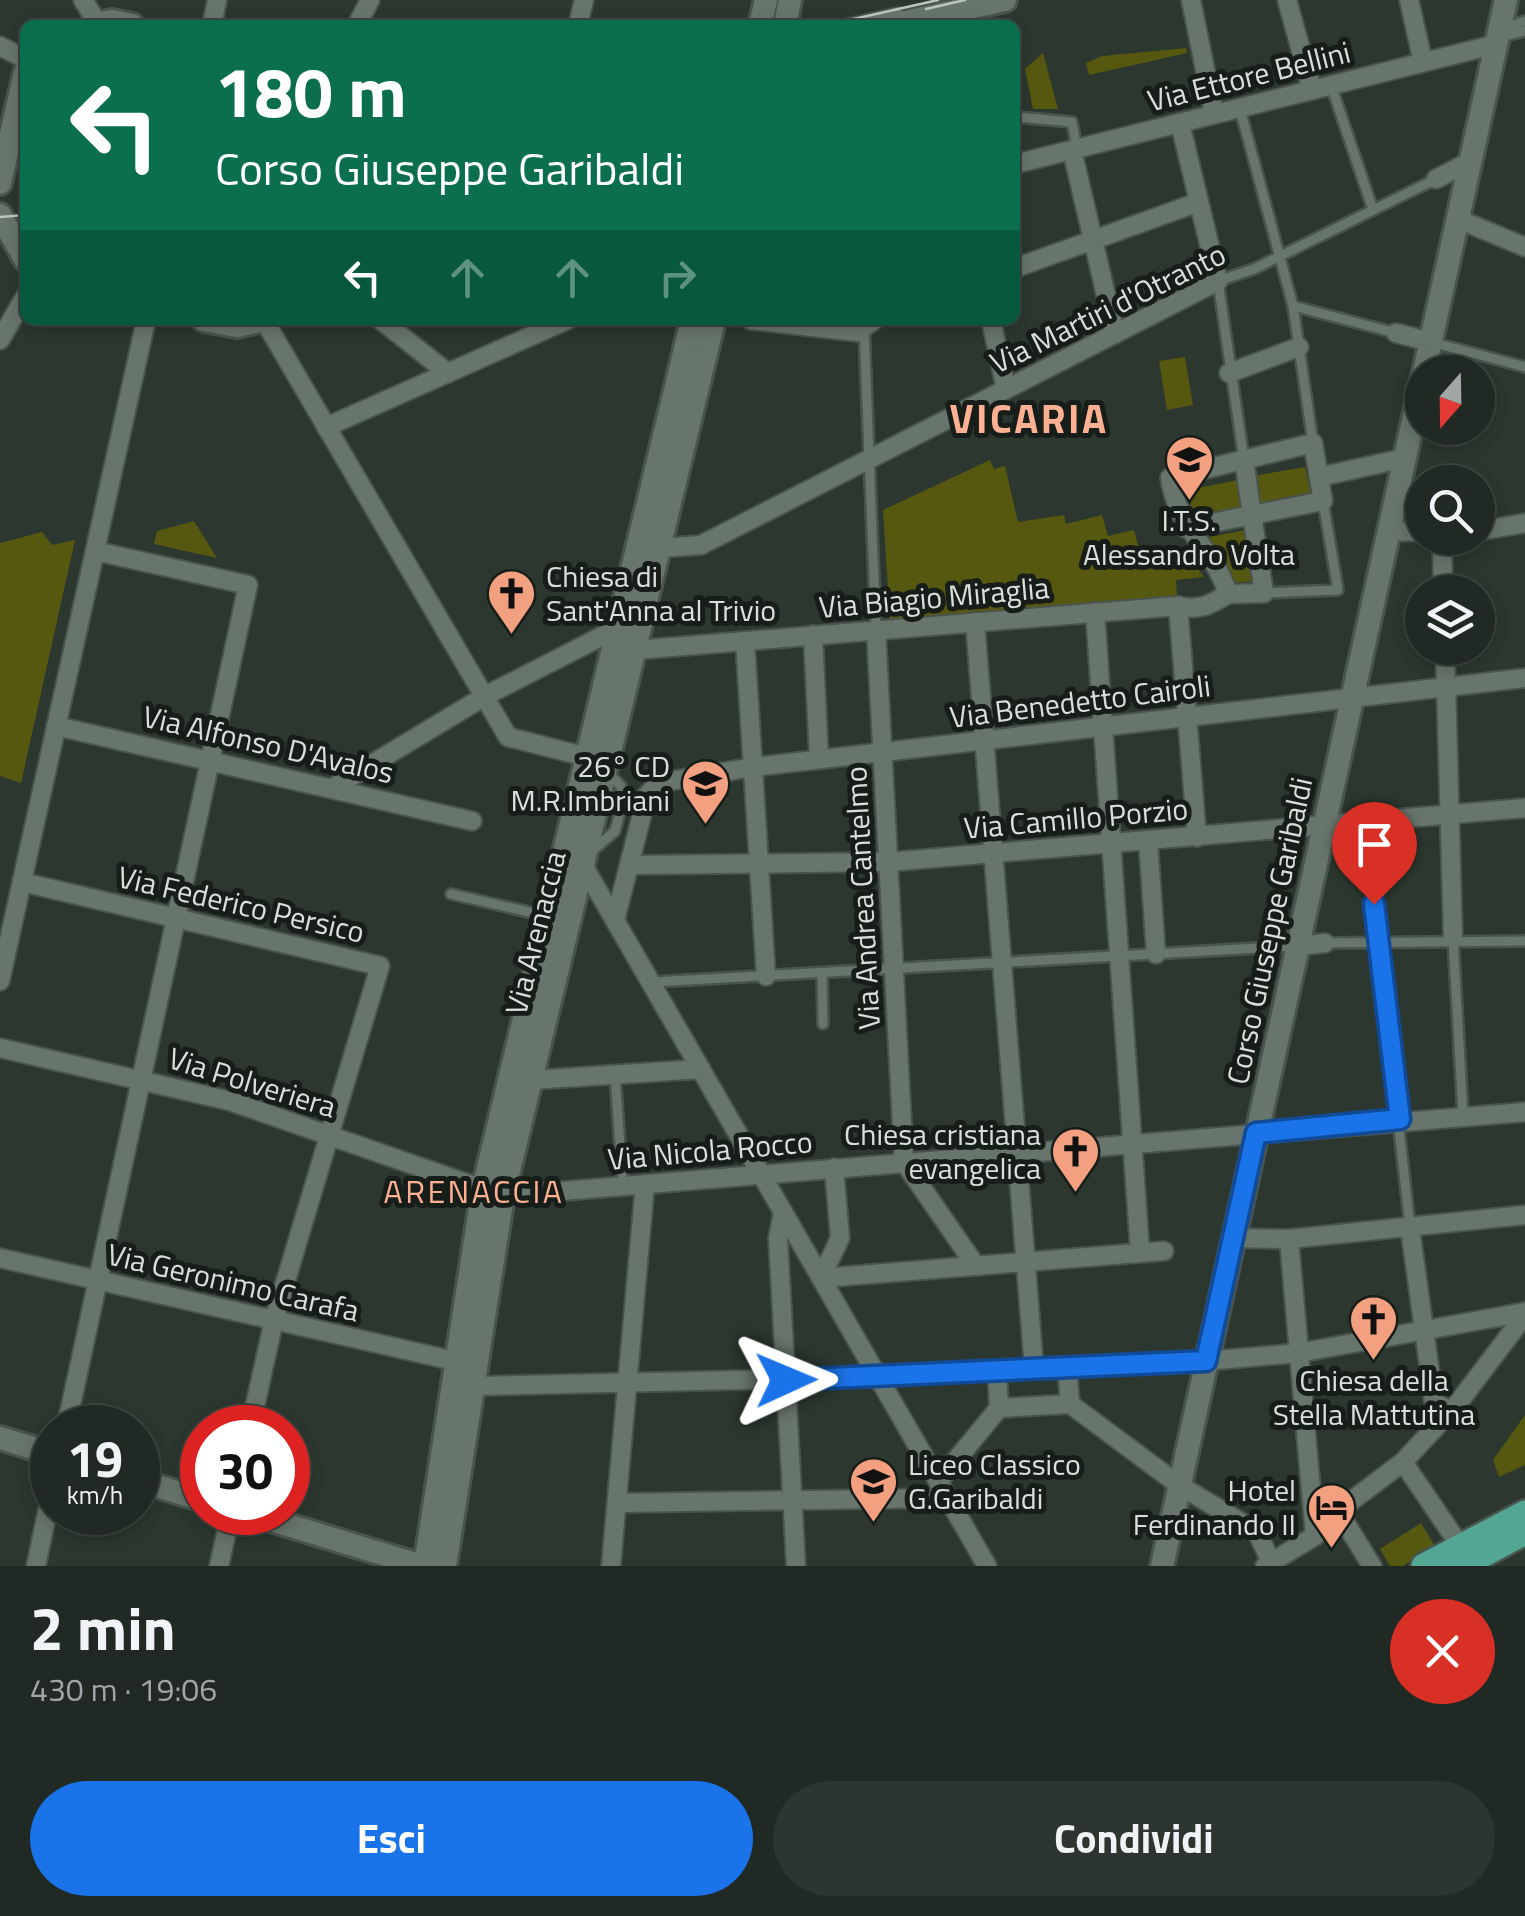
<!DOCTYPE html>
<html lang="it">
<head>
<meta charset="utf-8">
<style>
  body { margin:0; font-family:"Titillium Web",sans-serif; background:#2d3530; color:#f1f3f6; height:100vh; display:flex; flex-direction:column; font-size:38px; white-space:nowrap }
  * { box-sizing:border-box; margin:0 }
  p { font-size:32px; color:#a2a6a6 }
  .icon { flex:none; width:55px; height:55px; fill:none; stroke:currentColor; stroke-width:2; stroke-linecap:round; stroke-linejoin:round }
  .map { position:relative; height:1566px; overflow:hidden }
  .side { display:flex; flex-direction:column; background:#202923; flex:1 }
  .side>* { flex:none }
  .guide { position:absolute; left:20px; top:20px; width:1000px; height:305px; border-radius:15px; box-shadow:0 5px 15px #0003,0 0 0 2px #3d4541; background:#0b6e4f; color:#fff; overflow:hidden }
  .needle { width:65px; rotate:200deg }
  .controls { position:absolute; left:1405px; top:355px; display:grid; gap:20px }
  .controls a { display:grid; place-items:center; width:90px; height:90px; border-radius:50%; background:#202923; box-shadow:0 5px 15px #0003,0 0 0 2px #3d4541; font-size:50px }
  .speed { position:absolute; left:30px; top:1405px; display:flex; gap:20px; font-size:50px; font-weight:700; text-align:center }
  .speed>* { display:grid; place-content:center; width:130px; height:130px; border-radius:50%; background:#202923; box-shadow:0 5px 15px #0003,0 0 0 2px #3d4541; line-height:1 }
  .speed small { font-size:25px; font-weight:400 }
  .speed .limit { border:15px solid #d22; background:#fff; color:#111 }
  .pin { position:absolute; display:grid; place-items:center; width:85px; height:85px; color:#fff; margin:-102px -42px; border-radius:50% 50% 50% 0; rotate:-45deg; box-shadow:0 0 10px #0007 }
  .pin .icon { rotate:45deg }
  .me { position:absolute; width:110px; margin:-55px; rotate:89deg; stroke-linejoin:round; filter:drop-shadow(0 0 8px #0008) }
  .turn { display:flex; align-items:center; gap:35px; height:210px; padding:0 30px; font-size:45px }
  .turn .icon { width:130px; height:130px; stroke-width:2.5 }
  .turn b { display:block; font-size:70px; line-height:85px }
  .lanes { display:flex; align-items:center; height:95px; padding:0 30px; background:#0003; justify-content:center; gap:50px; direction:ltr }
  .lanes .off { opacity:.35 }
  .round { display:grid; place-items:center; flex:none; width:105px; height:105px; border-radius:52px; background:#2d3530 }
  .overview { display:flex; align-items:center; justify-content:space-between; height:170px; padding:0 30px }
  h1 { font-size:60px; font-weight:700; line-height:75px }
  .action { display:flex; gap:20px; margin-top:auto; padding:20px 30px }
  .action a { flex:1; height:115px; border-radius:60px; background:#1a73e8; color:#fff; font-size:40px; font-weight:700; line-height:115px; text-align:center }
  .action a+a { background:#2d3530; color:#f1f3f6 }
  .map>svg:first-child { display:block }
</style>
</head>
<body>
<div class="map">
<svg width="1525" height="1566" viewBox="0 0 1525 1566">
  <rect width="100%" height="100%" fill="#2b372f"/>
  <g fill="#57580f">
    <path d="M1186,48L1187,53L1089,75L1086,63L1102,56Z"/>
    <path d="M1043,53L1058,109H1033L1025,69Z"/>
    <path d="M1185,357L1193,405L1167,410L1159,361Z"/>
    <path d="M990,460L994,469L1005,466L1018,522L1064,515L1066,524L1102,515L1108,536L1134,530L1140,553L1180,546L1204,577L1176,580L1177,596L890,621L883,510Z"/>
    <path d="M1305,467L1311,495L1258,505L1253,476Z"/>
    <path d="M1238,480L1244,508L1193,518L1188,490Z"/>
    <path d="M194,521L217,558L154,544L157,531Z"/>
    <path d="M1246,530L1256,581L1232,583L1204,538Z"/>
    <path d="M42,532L52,545L75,540L21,783L0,776V543Z"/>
    <path d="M1525,1415V1465L1499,1477L1493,1460Z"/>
    <path d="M1421,1523L1435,1546L1403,1566H1390L1380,1549Z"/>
  </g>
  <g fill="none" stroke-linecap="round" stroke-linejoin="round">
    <defs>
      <g id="lane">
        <path d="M844,25L898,13"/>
        <path d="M1504,28L1525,21"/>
        <path d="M1499,37L1525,31"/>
        <path d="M1331,85L1373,210"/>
        <path d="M1240,109L1293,306L1313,443"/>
        <path d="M1015,117L1072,122L1077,149"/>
        <path d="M1293,306L1396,333"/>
        <path d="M864,328L876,630"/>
        <path d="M1431,342L1525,367"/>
        <path d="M1244,460L1218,281L1254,269L1436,179"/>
        <path d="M1264,593L1338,590L1323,501"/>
        <path d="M608,773L621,786L622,798"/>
        <path d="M1364,821L1410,1226"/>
        <path d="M591,852L615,831L619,816"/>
        <path d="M451,894L546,916"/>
        <path d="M1453,938L1463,1115"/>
        <path d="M1325,943L1525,941"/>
        <path d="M822,973L823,1024"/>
        <path d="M652,982L1295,946"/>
        <path d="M615,1075L622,1174"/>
      </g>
      <g id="street">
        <path d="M83,0L97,22"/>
        <path d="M1191,0L1214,114"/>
        <path d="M1287,0L1312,90"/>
        <path d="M1409,0L1423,62"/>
        <path d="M212,25L217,0"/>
        <path d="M357,25L370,0"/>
        <path d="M578,25L584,0"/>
        <path d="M0,46L25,59"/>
        <path d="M1072,150L1115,334"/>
        <path d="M1015,164L1497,44"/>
        <path d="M1436,179L1471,161"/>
        <path d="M1458,219L1525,247"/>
        <path d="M1015,268L1199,202"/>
        <path d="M264,320L508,737L587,757"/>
        <path d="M381,320L448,373"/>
        <path d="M751,320L858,332L874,320"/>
        <path d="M991,320L1006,389"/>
        <path d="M1396,333L1431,342"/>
        <path d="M0,340L25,297"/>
        <path d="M1229,373L1299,347"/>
        <path d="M326,427L567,320"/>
        <path d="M1319,477L1405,458"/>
        <path d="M1186,528L1323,501L1313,443L1185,474L1170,478C1179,533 1214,548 1228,594L1264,593L1252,515C1249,497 1247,478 1244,460"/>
        <path d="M1389,531L1422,532"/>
        <path d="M1478,531L1525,523"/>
        <path d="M1442,538L1443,592"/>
        <path d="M660,548L701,545L1218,281L1180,123"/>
        <path d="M1178,606L1197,837"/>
        <path d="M1095,612L1140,1252"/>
        <path d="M975,622L1034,1368"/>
        <path d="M876,630L904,1162L976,1266"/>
        <path d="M813,635L819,759"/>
        <path d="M745,641L766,976"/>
        <path d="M1445,648L1453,938"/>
        <path d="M635,650L1178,606C1199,611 1210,605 1228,594"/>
        <path d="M56,726L472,821"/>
        <path d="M334,787L485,696L618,628"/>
        <path d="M1148,841L1156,954"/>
        <path d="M583,865L987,1566"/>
        <path d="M630,865L888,862L1525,808"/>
        <path d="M22,882L380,966L274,1320L250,1428"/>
        <path d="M615,920L647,795L659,783L753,767L1525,678"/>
        <path d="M1298,946L1325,943"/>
        <path d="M0,981L146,320"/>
        <path d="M0,1048L230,1101L483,1189"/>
        <path d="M531,1080L701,1069"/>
        <path d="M503,1196L1525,1112"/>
        <path d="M783,1213L778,1238L796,1566"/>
        <path d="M1410,1228L1434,1402L1450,1411"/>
        <path d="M1233,1238L1289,1239L1525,1215"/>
        <path d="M1289,1239L1315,1536"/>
        <path d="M0,1258L455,1361"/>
        <path d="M821,1278L1164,1251"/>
        <path d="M821,1278L840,1238L834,1168"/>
        <path d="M997,1371L999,1408L1070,1404L1067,1366"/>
        <path d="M473,1386L878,1377L1206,1361L1298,1353L1525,1312"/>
        <path d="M1070,1404L1179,1485L1257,1532L1271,1562"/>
        <path d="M66,1428L248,585L95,551"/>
        <path d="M1403,1462L1465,1553"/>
        <path d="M938,1482L999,1408"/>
        <path d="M617,1503L948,1498"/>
        <path d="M1338,1511L1372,1566"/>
        <path d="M36,1566L52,1490"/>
        <path d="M219,1566L231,1512"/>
        <path d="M611,1566L645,1184"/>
        <path d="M1265,1566L1315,1536L1338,1511L1403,1462L1458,1403L1525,1315"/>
      </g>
      <g id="secondary">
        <path d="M91,25L112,21L132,25"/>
        <path d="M760,25L766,0"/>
        <path d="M785,25L790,0"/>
        <path d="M892,25L1005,0"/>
        <path d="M0,183L25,73"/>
        <path d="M0,215L25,259"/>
        <path d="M204,320L237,326L264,320"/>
        <path d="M1424,372L1506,0"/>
        <path d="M0,1438L52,1454"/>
        <path d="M138,1480L202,1500"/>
        <path d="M245,1512L422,1566"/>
        <path d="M425,1566L483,1189L692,320"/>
        <path d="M445,1566L503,1196L714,320"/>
        <path d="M1162,1566L1422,380"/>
      </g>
      <g id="primary">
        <path d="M1424,1566L1525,1513"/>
        <path d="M1462,1566L1525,1532"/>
      </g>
    </defs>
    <use href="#lane" stroke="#4a544e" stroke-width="14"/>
    <use href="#street" stroke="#4a544e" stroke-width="22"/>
    <use href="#secondary" stroke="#4a544e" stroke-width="28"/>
    <use href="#primary" stroke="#4a544e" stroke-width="30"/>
    <use href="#lane" stroke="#68756c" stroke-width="9"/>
    <use href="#street" stroke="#68756c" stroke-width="18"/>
    <use href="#secondary" stroke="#68756c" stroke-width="22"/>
    <use href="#primary" stroke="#52a693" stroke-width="25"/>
    <g stroke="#bcc4bf" stroke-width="2.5">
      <path d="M926,9L965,0"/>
      <path d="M827,25L938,0"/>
      <path d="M0,217L25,215"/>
    </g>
  </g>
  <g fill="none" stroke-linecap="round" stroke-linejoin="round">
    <defs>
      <path id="route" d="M786,1380L1206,1361L1256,1133L1400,1119L1374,904"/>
    </defs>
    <use href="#route" stroke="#114b97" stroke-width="25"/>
    <use href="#route" stroke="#1a73e8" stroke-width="18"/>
  </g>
  <defs>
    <symbol id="school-pin" viewBox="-11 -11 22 30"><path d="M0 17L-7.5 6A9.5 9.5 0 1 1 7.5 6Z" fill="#f2a07f" stroke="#171d19"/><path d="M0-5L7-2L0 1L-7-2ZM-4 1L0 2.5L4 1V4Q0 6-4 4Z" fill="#111"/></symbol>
    <symbol id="church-pin" viewBox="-11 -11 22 30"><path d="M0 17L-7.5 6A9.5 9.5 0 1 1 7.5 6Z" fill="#f2a07f" stroke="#171d19"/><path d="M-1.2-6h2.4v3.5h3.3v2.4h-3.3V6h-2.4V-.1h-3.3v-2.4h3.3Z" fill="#111"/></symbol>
    <symbol id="hotel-pin" viewBox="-11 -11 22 30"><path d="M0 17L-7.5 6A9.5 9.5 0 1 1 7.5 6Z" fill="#f2a07f" stroke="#171d19"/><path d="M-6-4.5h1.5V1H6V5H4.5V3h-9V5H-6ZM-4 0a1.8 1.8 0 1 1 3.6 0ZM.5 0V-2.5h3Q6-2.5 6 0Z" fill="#111"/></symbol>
  </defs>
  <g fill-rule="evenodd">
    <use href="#school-pin" x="1162" y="432" width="55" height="75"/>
    <use href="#church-pin" x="484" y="566" width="55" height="75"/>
    <use href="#school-pin" x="678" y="756" width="55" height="75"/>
    <use href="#church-pin" x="1048" y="1124" width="55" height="75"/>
    <use href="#church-pin" x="1346" y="1292" width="55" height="75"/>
    <use href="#school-pin" x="846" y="1454" width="55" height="75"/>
    <use href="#hotel-pin" x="1304" y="1480" width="55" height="75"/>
  </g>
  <g text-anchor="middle" stroke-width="10" stroke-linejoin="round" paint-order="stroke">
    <g font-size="30" fill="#d9e0db" stroke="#171d19">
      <text transform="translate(1249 77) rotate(-14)" y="10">Via Ettore Bellini</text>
      <text transform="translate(1108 309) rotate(-26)" y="10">Via Martiri d'Otranto</text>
      <text transform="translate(934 598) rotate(-5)" y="10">Via Biagio Miraglia</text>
      <text transform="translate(1080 702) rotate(-7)" y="10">Via Benedetto Cairoli</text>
      <text transform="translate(268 745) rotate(13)" y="10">Via Alfonso D'Avalos</text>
      <text transform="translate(1076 819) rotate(-5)" y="10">Via Camillo Porzio</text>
      <text transform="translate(863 898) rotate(-93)" y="10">Via Andrea Cantelmo</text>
      <text transform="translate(241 905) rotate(13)" y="10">Via Federico Persico</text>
      <text transform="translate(1270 931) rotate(-78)" y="10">Corso Giuseppe Garibaldi</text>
      <text transform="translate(536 933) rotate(-76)" y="10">Via Arenaccia</text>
      <text transform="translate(252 1083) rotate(17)" y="10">Via Polveriera</text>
      <text transform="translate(710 1151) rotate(-5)" y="10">Via Nicola Rocco</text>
      <text transform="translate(233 1283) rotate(13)" y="10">Via Geronimo Carafa</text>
    </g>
    <g font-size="30" fill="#d9e0db" stroke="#171d19" text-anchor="end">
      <text x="1189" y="531" text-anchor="middle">I.T.S.<tspan x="1189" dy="34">Alessandro Volta</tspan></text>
      <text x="546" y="587" text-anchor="start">Chiesa di<tspan x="546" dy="34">Sant'Anna al Trivio</tspan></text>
      <text x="670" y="777">26° CD<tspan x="670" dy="34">M.R.Imbriani</tspan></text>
      <text x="1041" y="1145">Chiesa cristiana<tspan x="1041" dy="34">evangelica</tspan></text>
      <text x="1374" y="1391" text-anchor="middle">Chiesa della<tspan x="1374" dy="34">Stella Mattutina</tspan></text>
      <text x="908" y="1475" text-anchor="start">Liceo Classico<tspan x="908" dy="34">G.Garibaldi</tspan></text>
      <text x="1296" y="1501">Hotel<tspan x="1296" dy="34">Ferdinando II</tspan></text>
    </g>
    <g font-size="32" letter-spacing="2.5" fill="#feb192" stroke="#171d19">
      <text x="474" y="1203">ARENACCIA</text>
    </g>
    <g font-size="40" font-weight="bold" letter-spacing="2.5" fill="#feb192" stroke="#171d19">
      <text x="1029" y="433">VICARIA</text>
    </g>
  </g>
</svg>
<div class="controls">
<a><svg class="needle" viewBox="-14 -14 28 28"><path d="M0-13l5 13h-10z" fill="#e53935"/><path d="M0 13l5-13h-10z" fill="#a2a6a6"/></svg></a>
<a><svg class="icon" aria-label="search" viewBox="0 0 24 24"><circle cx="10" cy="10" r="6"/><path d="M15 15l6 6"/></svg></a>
<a><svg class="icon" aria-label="layers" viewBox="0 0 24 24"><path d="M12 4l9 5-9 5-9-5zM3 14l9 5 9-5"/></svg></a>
</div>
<div class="speed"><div>19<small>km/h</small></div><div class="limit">30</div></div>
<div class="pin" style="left:1374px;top:904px;background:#d93025"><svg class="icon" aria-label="arrive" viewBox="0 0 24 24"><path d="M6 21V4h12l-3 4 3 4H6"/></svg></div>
<svg class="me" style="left:786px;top:1380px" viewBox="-20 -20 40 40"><path d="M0-17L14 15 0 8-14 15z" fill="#1a73e8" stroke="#fff" stroke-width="4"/></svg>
<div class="guide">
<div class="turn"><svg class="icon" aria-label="left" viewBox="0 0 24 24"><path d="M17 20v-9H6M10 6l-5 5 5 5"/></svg><div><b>180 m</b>Corso Giuseppe Garibaldi</div></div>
<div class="lanes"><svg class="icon" aria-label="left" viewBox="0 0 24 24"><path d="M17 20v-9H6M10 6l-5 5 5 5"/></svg><svg class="icon off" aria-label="ahead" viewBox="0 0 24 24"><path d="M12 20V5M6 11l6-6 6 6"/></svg><svg class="icon off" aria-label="ahead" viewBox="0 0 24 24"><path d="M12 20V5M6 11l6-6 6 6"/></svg><svg class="icon off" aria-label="right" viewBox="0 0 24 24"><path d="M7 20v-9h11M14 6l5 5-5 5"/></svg></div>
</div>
</div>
<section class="side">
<div class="overview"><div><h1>2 min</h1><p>430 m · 19:06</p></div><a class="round" style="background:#d93025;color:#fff"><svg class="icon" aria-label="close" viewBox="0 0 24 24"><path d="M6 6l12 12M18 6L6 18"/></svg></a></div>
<div class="action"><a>Esci</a><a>Condividi</a></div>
</section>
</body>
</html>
